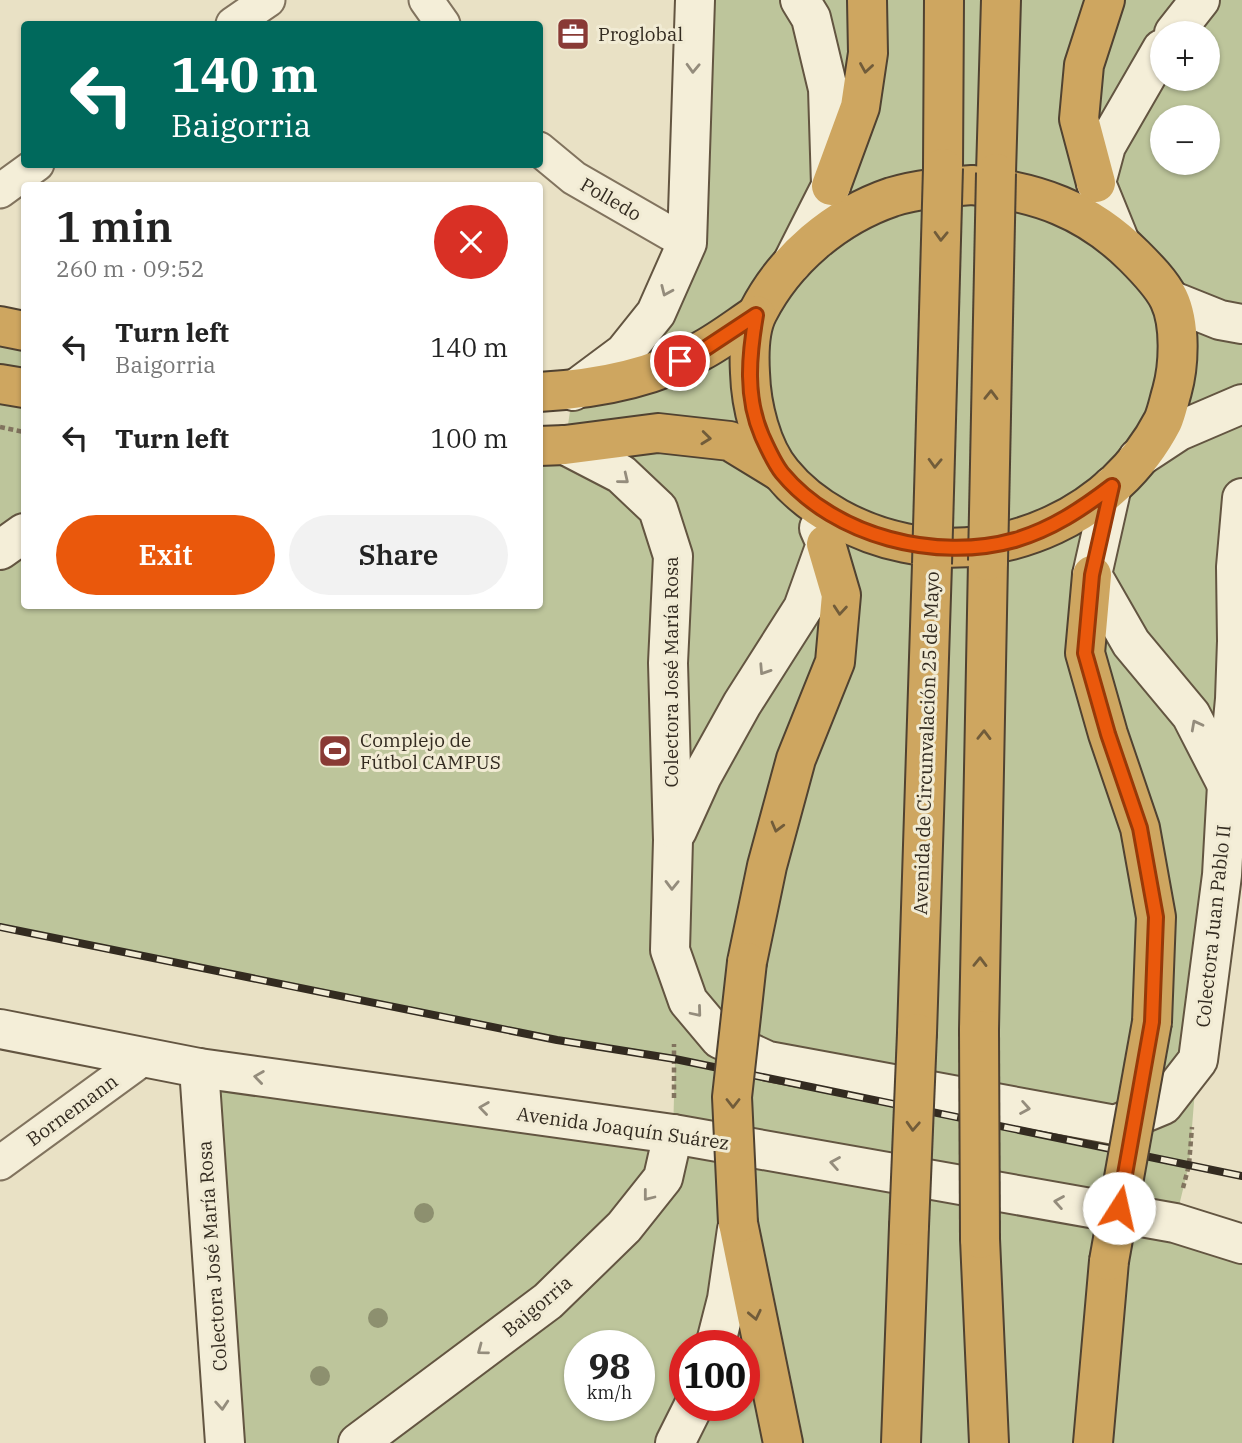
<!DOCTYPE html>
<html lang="en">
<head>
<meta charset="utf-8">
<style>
  body { margin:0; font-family:"IBM Plex Serif",serif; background:#f2f2f2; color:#222; height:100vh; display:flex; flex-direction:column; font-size:26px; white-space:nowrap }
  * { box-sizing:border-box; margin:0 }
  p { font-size:23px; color:#767676 }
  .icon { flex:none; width:38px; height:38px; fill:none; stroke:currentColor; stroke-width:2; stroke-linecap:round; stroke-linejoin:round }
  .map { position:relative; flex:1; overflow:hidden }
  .drawer { position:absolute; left:21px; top:182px; width:522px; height:427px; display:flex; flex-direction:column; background:#fff; border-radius:7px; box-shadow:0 2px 5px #0004 }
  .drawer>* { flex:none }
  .hud { position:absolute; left:21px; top:21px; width:522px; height:147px; border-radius:7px; box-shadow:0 2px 5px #0004; background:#00695c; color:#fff; overflow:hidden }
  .buttons { position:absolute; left:1150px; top:21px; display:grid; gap:14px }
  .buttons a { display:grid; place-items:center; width:70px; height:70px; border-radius:50%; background:#fff; box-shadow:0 2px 5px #0004; font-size:35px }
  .speed { position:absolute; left:564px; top:1330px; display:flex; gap:14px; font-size:35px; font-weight:700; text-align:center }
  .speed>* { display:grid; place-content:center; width:91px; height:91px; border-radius:50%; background:#fff; box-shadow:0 2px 5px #0004; line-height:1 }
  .speed small { font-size:18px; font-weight:400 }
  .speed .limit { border:10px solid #d22; background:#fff; color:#111 }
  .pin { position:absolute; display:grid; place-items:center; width:60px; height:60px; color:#fff; margin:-30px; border:4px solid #fff; border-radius:50%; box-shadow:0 2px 7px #0007 }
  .me { position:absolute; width:77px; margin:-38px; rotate:10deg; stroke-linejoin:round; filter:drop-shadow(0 0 5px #0008) }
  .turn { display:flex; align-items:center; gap:24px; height:147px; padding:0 35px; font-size:32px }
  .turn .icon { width:91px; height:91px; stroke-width:2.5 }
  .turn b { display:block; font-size:49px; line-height:60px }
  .round { display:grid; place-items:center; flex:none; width:74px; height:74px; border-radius:37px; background:#f2f2f2 }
  .headline { display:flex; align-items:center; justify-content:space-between; height:119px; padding:0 35px }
  h1 { font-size:42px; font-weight:600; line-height:52px }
  .button { display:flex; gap:14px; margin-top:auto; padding:14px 35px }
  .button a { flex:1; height:80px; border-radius:42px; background:#ea580c; color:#fff; font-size:28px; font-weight:600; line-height:80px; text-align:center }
  .button a+a { background:#f2f2f2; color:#222 }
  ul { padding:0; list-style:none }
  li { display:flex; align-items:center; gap:21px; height:91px; padding:0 35px }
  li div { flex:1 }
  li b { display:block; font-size:26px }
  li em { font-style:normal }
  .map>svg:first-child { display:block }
</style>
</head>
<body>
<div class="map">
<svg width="1242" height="1443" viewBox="0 0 1242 1443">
  <rect width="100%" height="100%" fill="#e9e1c5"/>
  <path fill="#bdc59b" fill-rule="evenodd" d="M695,0H1242V498L1189,1165L1175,1222L1242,1244V1443H225L199,1068L673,1134L675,1060L557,1040L0,927V326L24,331V606H539V446L565,445L573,391L687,243ZM1162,33H1208V79H1162ZM1162,117H1208V163H1162ZM579,1346H639V1405H579ZM684,1346H744V1405H684Z"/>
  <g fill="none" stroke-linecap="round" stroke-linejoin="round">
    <defs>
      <g id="street">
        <path d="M426,0L443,24"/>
        <path d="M233,24L268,0"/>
        <path d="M539,149L574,178L687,243"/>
        <path d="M0,191L37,164"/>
        <path d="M0,1163L144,1058"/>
      </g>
      <g id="secondary">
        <path d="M1174,33L1200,0"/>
        <path d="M1120,242L1096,183L1106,146L1162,49"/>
        <path d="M792,263L831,186L828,89L811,18L800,0"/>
        <path d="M1170,300L1220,320L1242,324"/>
        <path d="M573,391L624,353L656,313L687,243L695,0"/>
        <path d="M565,445L621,474L658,509L673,556L668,663L673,840L670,950L688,1001L720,1039L768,1061L1115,1125L1163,1105L1198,1060L1222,875L1227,785L1235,699L1237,641L1236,567L1242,498"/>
        <path d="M1138,458L1179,431L1242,404"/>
        <path d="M1112,486L1092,575L1131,643L1191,715L1227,785"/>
        <path d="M0,550L24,533"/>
        <path d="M677,831L702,776L742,704L803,608L826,544L819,528"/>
        <path d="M0,1029L199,1068L673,1134L1175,1223L1242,1244"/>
        <path d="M199,1068L225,1443"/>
        <path d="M715,1346L727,1299L737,1229"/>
        <path d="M358,1443L548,1301L624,1227L663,1178L673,1134"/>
        <path d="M675,1443L694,1405"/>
      </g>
      <g id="highway">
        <path d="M943,168L944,0"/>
        <path d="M996,173L1001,0"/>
        <path d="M1096,183L1079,119L1084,65L1105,0"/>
        <path d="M972,185C1037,192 1087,209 1134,256C1146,268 1161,283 1169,299C1181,324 1179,366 1172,391C1169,401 1167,412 1163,421C1115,514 1005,564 905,543C860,534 811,509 782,473C761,448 751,405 750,373C749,355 749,329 758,312C785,259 836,216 892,197C918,189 945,187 972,185Z"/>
        <path d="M831,186L860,107L868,53L867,0"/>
        <path d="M0,326L24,331"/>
        <path d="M0,384L24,388"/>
        <path d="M539,392C594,389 652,379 701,351C720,341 738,327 756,315"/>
        <path d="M539,446L565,445L658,433L730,441L779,471"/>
        <path d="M1092,575L1085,653L1108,734L1140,828L1156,917L1152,1022"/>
        <path d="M747,962L767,866L796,759L835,662L841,595L826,544"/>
        <path d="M979,1030L988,561"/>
        <path d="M917,1033L932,564"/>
        <path d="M738,1223L783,1443"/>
        <path d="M980,1239L989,1443"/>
        <path d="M901,1443L909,1226"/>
        <path d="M1093,1443L1109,1261"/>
      </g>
    </defs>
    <use href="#street" stroke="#81735e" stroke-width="37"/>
    <use href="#secondary" stroke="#635541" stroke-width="42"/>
    <use href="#highway" stroke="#504231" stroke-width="42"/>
    <g stroke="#81735e" stroke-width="4.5" stroke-dasharray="5 3.5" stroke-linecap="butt">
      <path d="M0,427L24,432"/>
      <path d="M674,1098V1044"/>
      <path d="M1183,1188L1189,1165L1192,1127"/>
    </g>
    <use href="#street" stroke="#f4eed8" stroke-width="33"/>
    <use href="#secondary" stroke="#f4eed8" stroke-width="38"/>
    <use href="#highway" stroke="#cea660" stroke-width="38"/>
    <defs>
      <path id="rail" d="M0,927L557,1040L675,1059L1242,1176"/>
    </defs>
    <use href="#rail" stroke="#332b20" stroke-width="8"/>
    <use href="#rail" stroke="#f1ebd4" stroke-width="5" stroke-dasharray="16" stroke-linecap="butt"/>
    <defs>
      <g id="highway-bridge">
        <path d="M988,561L996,173"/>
        <path d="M932,564L943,168"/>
        <path d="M979,1030L980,1239"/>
        <path d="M738,1223L732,1097L747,962"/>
        <path d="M909,1226L917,1033"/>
        <path d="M1109,1261L1152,1022"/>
      </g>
    </defs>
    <use href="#highway-bridge" stroke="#504231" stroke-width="42" stroke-linecap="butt"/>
    <use href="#highway-bridge" stroke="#cea660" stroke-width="38"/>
  </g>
  <g fill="#8d906f">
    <circle cx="424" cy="1213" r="10"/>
    <circle cx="378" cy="1318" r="10"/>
    <circle cx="320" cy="1376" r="10"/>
  </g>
  <defs><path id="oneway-chevron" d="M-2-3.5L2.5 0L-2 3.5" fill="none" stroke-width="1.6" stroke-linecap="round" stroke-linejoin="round" transform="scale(1.75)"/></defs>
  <g stroke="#948c7c">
    <use href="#oneway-chevron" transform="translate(693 68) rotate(92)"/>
    <use href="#oneway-chevron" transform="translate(666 291) rotate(114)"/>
    <use href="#oneway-chevron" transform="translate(624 479) rotate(39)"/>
    <use href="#oneway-chevron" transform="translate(764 670) rotate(123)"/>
    <use href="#oneway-chevron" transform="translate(1196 725) rotate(-118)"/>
    <use href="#oneway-chevron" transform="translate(672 885) rotate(91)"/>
    <use href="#oneway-chevron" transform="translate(697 1012) rotate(50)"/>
    <use href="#oneway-chevron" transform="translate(259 1077) rotate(-172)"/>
    <use href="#oneway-chevron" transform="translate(484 1108) rotate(-172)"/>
    <use href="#oneway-chevron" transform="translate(1025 1108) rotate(10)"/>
    <use href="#oneway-chevron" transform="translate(835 1163) rotate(-170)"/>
    <use href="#oneway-chevron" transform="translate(648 1196) rotate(128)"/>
    <use href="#oneway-chevron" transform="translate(1059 1202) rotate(-170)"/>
    <use href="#oneway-chevron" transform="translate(482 1350) rotate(143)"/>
    <use href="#oneway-chevron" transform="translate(222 1405) rotate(86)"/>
  </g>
  <g stroke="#715c3a">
    <use href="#oneway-chevron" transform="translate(866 68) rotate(99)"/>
    <use href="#oneway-chevron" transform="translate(941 236) rotate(92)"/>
    <use href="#oneway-chevron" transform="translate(991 395) rotate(-89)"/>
    <use href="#oneway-chevron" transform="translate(706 438) rotate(6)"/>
    <use href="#oneway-chevron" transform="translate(935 463) rotate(92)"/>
    <use href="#oneway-chevron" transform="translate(840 610) rotate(95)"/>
    <use href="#oneway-chevron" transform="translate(984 735) rotate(-89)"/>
    <use href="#oneway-chevron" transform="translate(777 827) rotate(105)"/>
    <use href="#oneway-chevron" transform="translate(980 962) rotate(-89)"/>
    <use href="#oneway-chevron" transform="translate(733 1103) rotate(90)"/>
    <use href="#oneway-chevron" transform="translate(913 1126) rotate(93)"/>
    <use href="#oneway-chevron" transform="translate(755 1315) rotate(78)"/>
  </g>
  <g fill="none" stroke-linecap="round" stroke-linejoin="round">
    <defs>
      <path id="route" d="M680,361L700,352L756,315C749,356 745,397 762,436C767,447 774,463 782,473C835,537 937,562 1015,540C1052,529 1082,509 1112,486L1092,575L1085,653L1108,734L1140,828L1156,917L1152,1022L1119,1208"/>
    </defs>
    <use href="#route" stroke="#983908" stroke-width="18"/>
    <use href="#route" stroke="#ea580c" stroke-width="12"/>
  </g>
  <defs>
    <symbol id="office-square" viewBox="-11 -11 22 22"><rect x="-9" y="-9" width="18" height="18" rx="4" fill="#893a35" stroke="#f1ebd4"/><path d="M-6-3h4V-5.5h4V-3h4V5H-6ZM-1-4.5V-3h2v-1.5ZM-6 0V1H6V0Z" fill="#fff"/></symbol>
    <symbol id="stadium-square" viewBox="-11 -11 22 22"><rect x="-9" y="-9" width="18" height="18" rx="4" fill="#893a35" stroke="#f1ebd4"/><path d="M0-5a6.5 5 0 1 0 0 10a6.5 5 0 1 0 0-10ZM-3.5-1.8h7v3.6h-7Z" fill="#fff"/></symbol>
  </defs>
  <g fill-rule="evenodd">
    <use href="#office-square" x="554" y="15" width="38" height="38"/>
    <use href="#stadium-square" x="316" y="732" width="38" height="38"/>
  </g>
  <g text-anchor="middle" stroke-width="6" stroke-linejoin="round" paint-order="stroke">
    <g font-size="19" fill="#332b20" stroke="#f1ebd4" text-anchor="start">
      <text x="598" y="41">Proglobal</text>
      <text x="360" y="747">Complejo de<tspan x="360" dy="22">Fútbol CAMPUS</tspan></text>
    </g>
    <g font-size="19" fill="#332b20" stroke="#f1ebd4">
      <text transform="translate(611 199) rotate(30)" y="7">Polledo</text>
      <text transform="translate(671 672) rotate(-90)" y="7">Colectora José María Rosa</text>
      <text transform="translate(926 743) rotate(-88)" y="7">Avenida de Circunvalación 25 de Mayo</text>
      <text transform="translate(1213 926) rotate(-84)" y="7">Colectora Juan Pablo II</text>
      <text transform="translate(72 1110) rotate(-36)" y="7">Bornemann</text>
      <text transform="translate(623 1128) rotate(8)" y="7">Avenida Joaquín Suárez</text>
      <text transform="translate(212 1256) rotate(-94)" y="7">Colectora José María Rosa</text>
      <text transform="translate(537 1306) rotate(-40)" y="7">Baigorria</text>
    </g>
  </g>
</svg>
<div class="buttons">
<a>+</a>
<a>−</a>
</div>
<div class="speed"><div>98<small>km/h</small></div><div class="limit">100</div></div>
<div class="pin" style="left:680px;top:361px;background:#d93025"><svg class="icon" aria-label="arrive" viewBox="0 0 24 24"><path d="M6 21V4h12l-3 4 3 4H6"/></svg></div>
<svg class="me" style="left:1119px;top:1208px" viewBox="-20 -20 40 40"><circle r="19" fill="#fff"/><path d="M0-13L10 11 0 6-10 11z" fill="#ea580c"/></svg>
<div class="hud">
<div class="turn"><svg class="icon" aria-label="left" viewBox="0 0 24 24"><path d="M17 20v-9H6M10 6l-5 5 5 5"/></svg><div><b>140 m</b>Baigorria</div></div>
</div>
<section class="drawer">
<div class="headline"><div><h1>1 min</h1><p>260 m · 09:52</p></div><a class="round" style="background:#d93025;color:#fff"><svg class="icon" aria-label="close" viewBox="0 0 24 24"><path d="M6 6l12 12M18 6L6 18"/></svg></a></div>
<ul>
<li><svg class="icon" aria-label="left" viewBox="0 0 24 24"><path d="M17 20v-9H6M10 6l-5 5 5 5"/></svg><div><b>Turn left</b><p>Baigorria</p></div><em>140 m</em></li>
<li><svg class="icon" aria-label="left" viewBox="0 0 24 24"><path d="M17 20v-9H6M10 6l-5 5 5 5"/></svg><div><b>Turn left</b></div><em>100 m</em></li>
</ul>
<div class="button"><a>Exit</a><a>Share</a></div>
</section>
</div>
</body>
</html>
